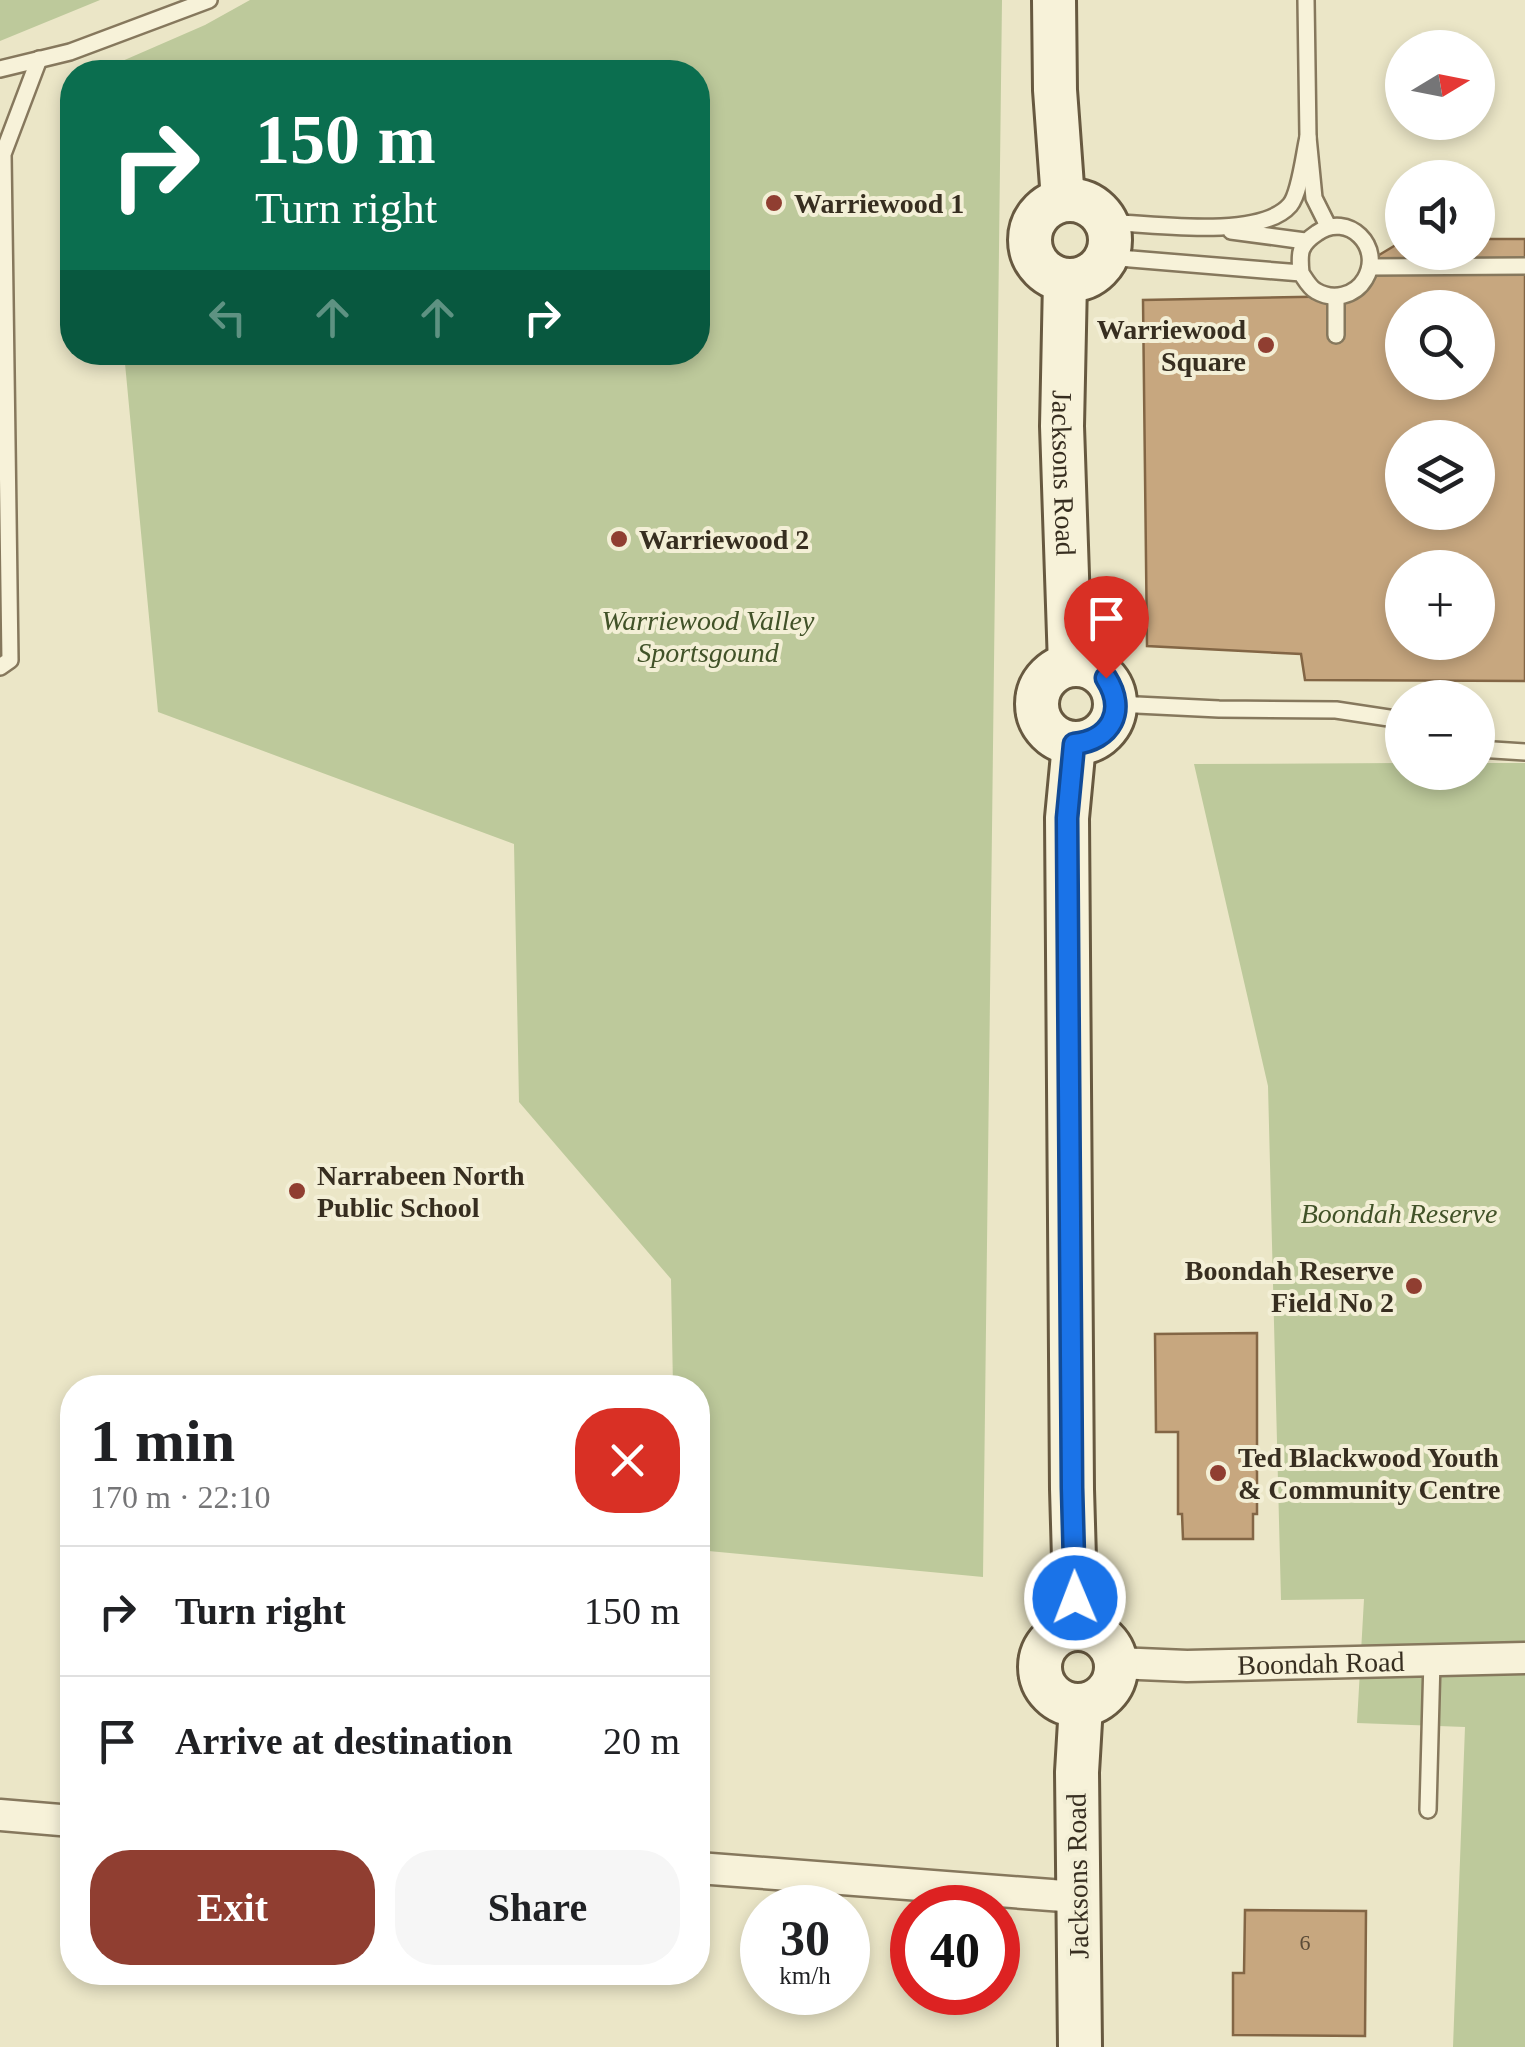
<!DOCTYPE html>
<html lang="en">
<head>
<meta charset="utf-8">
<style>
  body { margin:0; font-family:Georgia,serif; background:#f6f6f6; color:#202124; height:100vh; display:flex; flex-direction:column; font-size:38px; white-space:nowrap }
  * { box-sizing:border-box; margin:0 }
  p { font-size:32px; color:#757577 }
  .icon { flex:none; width:55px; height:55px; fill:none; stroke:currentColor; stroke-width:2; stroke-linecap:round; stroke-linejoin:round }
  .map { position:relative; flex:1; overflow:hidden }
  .drawer { position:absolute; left:60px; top:1375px; width:650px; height:610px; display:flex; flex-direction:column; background:#fff; border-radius:40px; box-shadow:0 5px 15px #0003 }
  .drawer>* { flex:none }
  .top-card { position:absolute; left:60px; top:60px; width:650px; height:305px; border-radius:40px; box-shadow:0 5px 15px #0003; background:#0b6e4f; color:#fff; overflow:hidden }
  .needle { width:65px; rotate:80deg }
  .fabs { position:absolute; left:1385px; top:30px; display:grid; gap:20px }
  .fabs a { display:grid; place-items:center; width:110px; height:110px; border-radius:50%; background:#fff; box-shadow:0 5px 15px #0003; font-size:50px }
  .speed { position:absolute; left:740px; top:1885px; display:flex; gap:20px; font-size:50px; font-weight:700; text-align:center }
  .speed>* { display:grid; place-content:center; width:130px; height:130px; border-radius:50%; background:#fff; box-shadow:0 5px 15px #0003; line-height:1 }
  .speed small { font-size:25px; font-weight:400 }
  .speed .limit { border:15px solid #d22; background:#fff; color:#111 }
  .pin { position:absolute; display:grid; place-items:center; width:85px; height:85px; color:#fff; margin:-102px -42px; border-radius:50% 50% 50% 0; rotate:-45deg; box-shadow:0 0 10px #0007 }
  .pin .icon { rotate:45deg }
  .me { position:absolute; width:110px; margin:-55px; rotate:359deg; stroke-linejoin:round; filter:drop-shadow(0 0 8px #0008) }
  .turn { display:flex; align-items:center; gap:35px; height:210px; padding:0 30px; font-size:45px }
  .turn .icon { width:130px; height:130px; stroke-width:2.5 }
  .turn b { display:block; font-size:70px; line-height:85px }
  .lanes { display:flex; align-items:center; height:95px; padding:0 30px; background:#0003; justify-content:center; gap:50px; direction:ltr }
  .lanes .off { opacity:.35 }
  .round { display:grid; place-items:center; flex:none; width:105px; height:105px; border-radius:40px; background:#f6f6f6 }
  .overview { display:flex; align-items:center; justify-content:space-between; height:170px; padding:0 30px }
  h1 { font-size:60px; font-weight:700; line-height:75px }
  .action { display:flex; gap:20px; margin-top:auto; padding:20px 30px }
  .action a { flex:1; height:115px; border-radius:40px; background:#903e31; color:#fff; font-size:40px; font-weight:700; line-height:115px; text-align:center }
  .action a+a { background:#f6f6f6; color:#202124 }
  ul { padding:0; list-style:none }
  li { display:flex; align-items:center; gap:30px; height:130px; padding:0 30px; border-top:2px solid #e0e0e0 }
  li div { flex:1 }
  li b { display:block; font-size:38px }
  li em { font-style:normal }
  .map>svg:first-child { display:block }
</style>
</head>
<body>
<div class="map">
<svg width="1525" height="2047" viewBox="0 0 1525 2047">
  <rect width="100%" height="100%" fill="#ebe6c7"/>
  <g fill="#bdc99b">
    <path d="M0,0H100L0,41Z"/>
    <path d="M250,0H1002L983,1577L698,1550V1388L673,1387L671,1279L519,1102L514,844L158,712L124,353L698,352V72H97L205,25Z"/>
    <path d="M1402,763V772H1478V763H1525V2047H1453L1465,1727L1357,1723L1364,1599L1281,1600L1268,1086L1194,764Z"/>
  </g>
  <g fill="#c7a77f" stroke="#836645" stroke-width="2.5" fill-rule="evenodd">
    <path d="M1478,239H1525V681L1305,680L1301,654L1147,646L1143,300L1353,296L1370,281L1379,255L1394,246L1402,242V252H1478ZM1402,308H1478V382H1402ZM1402,438H1478V512H1402ZM1402,568H1478V642H1402Z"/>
    <path d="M1257,1333V1514H1253V1539H1183L1182,1514H1178V1432H1156L1155,1334Z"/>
    <path d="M1245,1910L1366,1911L1365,2036L1233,2035V1973H1244Z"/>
  </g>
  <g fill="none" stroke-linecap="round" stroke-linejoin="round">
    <defs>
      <g id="lane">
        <path d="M1306,0L1308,137L1314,198L1328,226"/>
        <path d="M0,69L70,52L209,0"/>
        <path d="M1106,222C1150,224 1260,240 1290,205C1300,193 1304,154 1308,137"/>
        <path d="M1231,231L1305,241"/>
        <path d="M1107,257L1301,273C1305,279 1310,288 1316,291C1333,301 1355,296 1365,279C1384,247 1348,211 1317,233C1299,245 1299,253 1301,273"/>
        <path d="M1370,267L1525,266"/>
        <path d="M1336,297V335"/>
        <path d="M0,667L10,660L3,154L39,59"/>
        <path d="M1116,704L1219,709L1336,710L1402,720"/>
        <path d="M1478,749L1525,752"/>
        <path d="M1428,1810L1432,1660"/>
      </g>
      <g id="street">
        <path id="s1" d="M1116,1663L1187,1666L1525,1658"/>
        <path d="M0,1815L72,1821"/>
        <path d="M698,1868L1077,1897"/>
      </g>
      <g id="secondary">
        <path d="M1054,0L1055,90L1063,200"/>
        <circle cx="1070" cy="240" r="40"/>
        <path id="s2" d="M1065,281L1062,426L1070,665"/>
        <circle cx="1076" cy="704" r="39"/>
        <path d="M1074,744L1067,818L1072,1489L1076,1629"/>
        <circle cx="1078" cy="1667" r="38"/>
        <path d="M1080,2047L1077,1772L1081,1705"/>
      </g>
    </defs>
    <use href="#lane" stroke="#86785d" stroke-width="20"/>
    <use href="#street" stroke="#86785d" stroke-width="35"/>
    <use href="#secondary" stroke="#675940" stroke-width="48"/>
    <use href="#lane" stroke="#f7f2d9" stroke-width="15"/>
    <use href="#street" stroke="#f7f2d9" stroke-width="30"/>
    <use href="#secondary" stroke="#f7f2d9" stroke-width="42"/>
  </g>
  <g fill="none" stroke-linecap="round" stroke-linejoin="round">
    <defs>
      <path id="route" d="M1075,1598L1072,1488L1067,818L1074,744C1111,740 1127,711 1106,678"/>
    </defs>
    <use href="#route" stroke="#114b97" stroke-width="25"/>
    <use href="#route" stroke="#1a73e8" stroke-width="18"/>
  </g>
  <g fill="#903e31" stroke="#f3efd6" stroke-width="4">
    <circle cx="774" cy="203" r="10"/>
    <circle cx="1266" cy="345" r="10"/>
    <circle cx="619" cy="539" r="10"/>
    <circle cx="297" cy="1191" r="10"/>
    <circle cx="1414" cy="1286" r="10"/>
    <circle cx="1218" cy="1473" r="10"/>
  </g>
  <g text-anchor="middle" stroke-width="8" stroke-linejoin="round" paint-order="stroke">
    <g font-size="22" fill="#5b4c38">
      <text x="1305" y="1950">6</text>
    </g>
    <g font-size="28" font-weight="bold" fill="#372e20" stroke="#f3efd6" text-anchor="start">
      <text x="794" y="213">Warriewood 1</text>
      <text x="1246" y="339" text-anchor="end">Warriewood<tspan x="1246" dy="32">Square</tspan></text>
      <text x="639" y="549">Warriewood 2</text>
      <text x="317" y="1185">Narrabeen North<tspan x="317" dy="32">Public School</tspan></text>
      <text x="1394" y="1280" text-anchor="end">Boondah Reserve<tspan x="1394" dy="32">Field No 2</tspan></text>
      <text x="1238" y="1467">Ted Blackwood Youth<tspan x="1238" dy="32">&amp; Community Centre</tspan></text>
    </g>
    <g font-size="28" fill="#372e20" stroke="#f3efd6">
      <text dy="10" stroke="none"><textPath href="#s2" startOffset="192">Jacksons Road</textPath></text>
      <text dy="10" stroke="none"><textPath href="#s1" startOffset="205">Boondah Road</textPath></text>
      <text transform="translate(1077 1876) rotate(-91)" y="10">Jacksons Road</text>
    </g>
    <g font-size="28" font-style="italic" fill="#415228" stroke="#f3efd6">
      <text x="708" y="630">Warriewood Valley<tspan x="708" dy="32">Sportsgound</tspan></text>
      <text x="1399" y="1223">Boondah Reserve</text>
    </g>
  </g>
</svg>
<div class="fabs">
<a><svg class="needle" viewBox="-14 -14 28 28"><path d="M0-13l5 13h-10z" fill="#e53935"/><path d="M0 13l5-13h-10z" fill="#757577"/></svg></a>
<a><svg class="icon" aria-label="sound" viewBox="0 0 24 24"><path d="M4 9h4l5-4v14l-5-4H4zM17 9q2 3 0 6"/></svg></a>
<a><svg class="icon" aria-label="search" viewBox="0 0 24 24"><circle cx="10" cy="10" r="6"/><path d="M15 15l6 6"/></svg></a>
<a><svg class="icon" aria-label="layers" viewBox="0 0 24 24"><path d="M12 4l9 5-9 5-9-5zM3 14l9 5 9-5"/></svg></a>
<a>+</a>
<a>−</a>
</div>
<div class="speed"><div>30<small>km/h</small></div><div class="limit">40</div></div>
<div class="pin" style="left:1106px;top:678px;background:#d93025"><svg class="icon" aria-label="arrive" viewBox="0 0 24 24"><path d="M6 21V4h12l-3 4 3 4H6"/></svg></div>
<svg class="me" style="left:1075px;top:1598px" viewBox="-20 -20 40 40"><circle r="17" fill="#1a73e8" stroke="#fff" stroke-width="3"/><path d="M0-11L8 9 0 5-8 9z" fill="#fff"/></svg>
<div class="top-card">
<div class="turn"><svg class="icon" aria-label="right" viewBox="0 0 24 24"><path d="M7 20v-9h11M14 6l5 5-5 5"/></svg><div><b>150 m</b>Turn right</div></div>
<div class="lanes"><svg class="icon off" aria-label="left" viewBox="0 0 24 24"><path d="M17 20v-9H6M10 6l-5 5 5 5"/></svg><svg class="icon off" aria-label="ahead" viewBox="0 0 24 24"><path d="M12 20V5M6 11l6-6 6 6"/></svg><svg class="icon off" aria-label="ahead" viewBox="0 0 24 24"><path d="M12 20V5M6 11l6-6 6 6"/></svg><svg class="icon" aria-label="right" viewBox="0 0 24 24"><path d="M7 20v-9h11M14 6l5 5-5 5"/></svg></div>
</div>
<section class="drawer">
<div class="overview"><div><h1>1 min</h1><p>170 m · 22:10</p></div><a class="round" style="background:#d93025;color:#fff"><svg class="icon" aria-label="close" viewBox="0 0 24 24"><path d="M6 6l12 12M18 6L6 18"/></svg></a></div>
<ul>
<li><svg class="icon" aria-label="right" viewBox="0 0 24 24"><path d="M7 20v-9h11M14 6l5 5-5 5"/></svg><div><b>Turn right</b></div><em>150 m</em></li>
<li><svg class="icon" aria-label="arrive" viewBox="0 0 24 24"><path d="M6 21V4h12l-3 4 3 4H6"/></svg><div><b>Arrive at destination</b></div><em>20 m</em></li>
</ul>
<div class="action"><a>Exit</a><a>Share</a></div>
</section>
</div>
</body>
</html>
